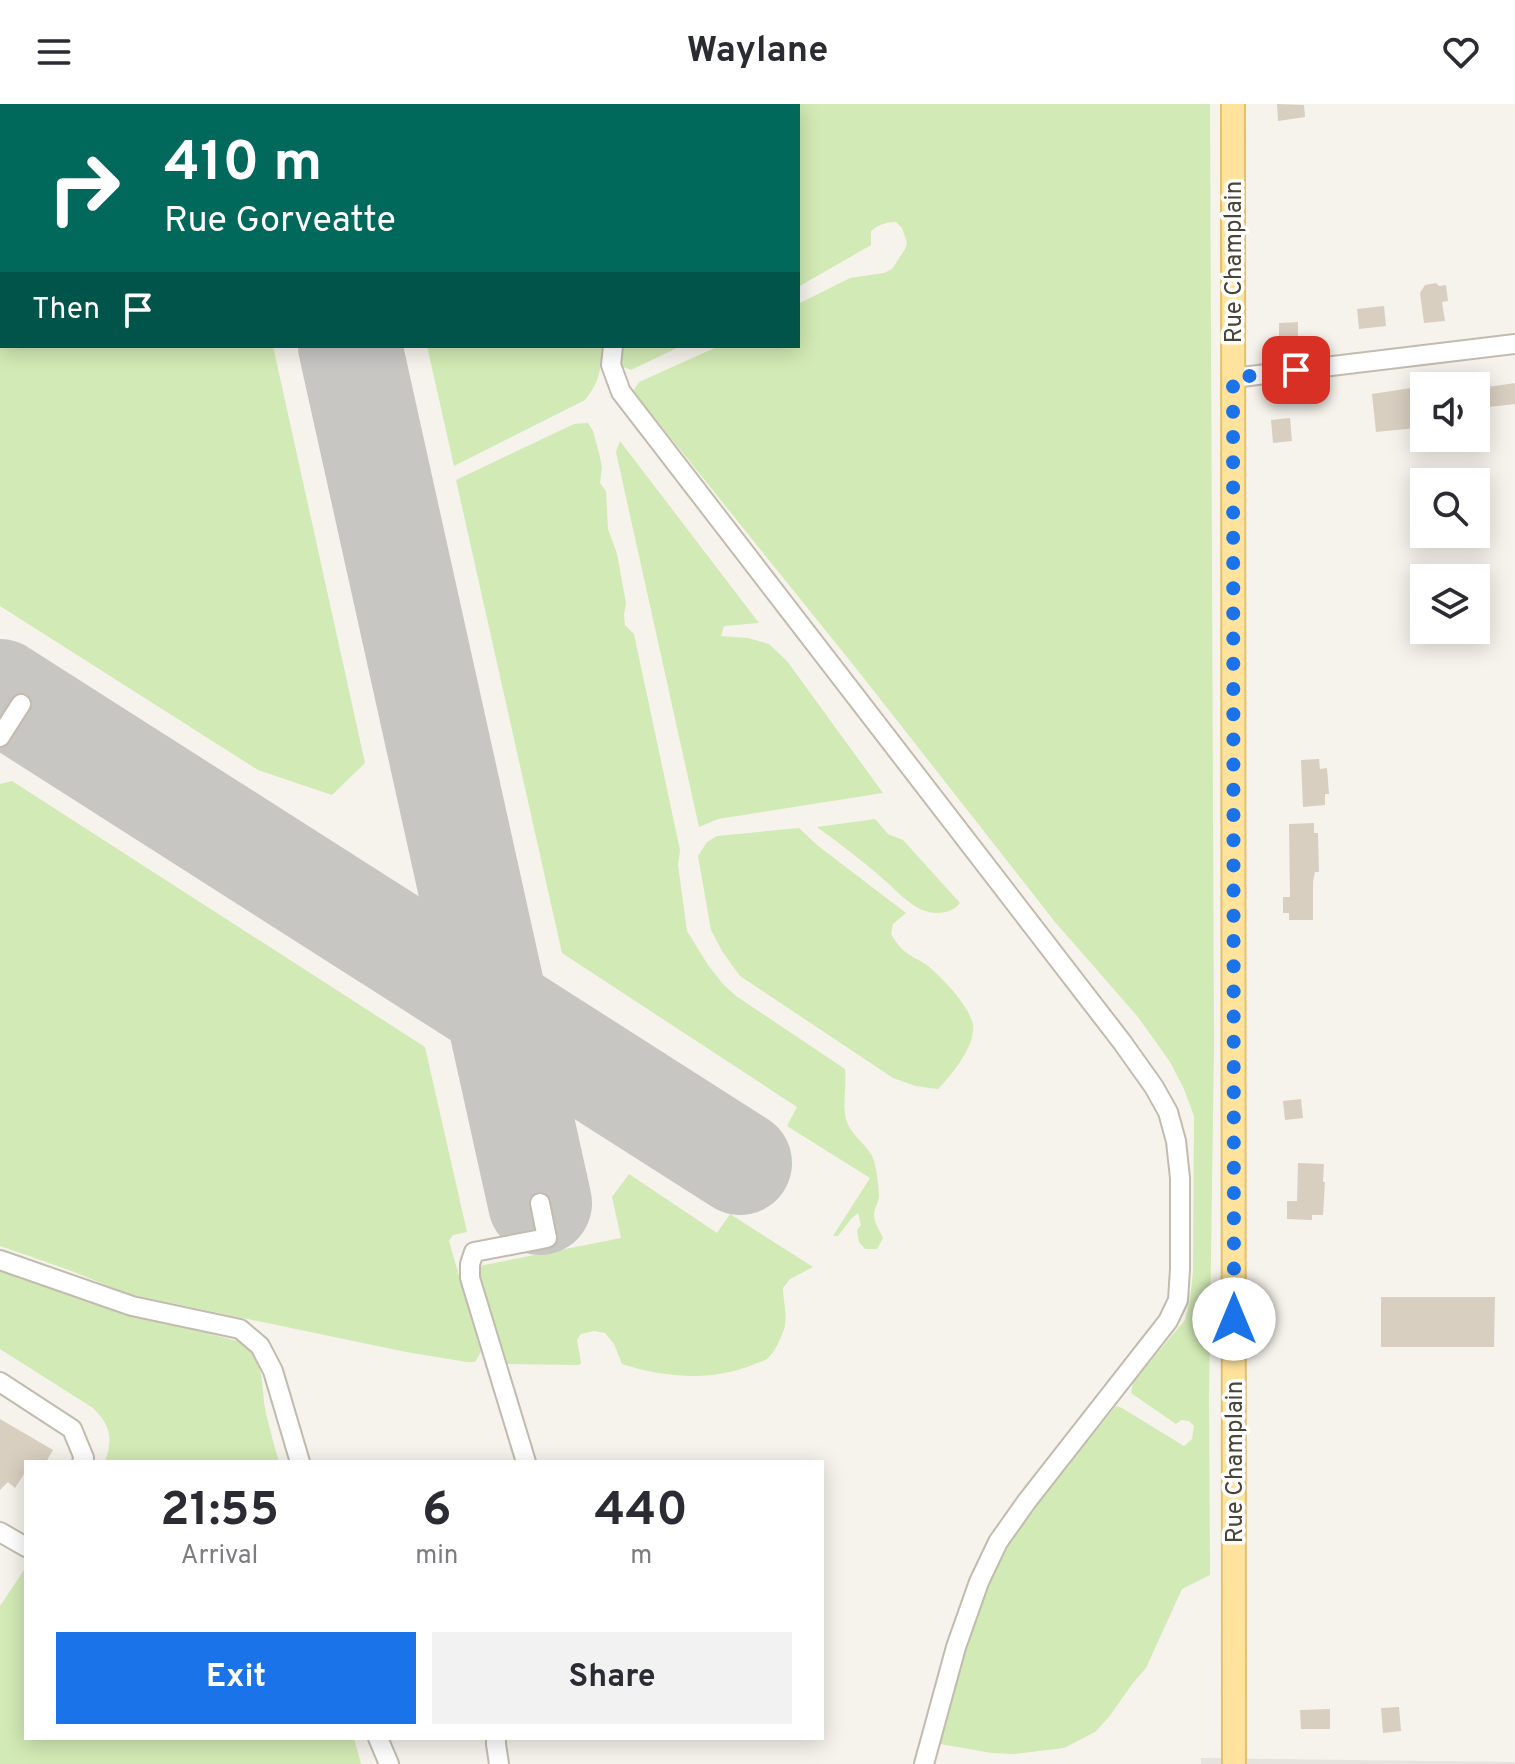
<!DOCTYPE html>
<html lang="en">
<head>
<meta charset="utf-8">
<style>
  body { margin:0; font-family:Overpass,sans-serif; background:#f2f2f3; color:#2b2b33; height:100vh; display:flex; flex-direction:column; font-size:30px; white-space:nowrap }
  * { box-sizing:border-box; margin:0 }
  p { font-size:26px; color:#7c7c81 }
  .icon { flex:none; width:44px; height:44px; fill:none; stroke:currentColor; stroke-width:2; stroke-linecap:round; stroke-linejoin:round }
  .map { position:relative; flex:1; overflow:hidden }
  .side { position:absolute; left:24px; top:1356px; width:800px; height:280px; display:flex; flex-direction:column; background:#fff; border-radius:0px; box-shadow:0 4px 20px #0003 }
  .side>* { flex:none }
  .banner { position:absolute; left:0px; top:0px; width:800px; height:244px; box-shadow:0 4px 20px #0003; background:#00695c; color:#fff; overflow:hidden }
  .buttons { position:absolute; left:1410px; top:268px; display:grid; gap:16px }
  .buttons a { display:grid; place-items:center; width:80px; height:80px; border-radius:0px; background:#fff; box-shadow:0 4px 20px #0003; font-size:40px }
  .pin { position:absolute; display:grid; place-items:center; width:68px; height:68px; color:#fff; margin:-34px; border-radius:16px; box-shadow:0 4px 12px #0006 }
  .me { position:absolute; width:88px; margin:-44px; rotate:0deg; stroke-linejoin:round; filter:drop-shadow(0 0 6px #0008) }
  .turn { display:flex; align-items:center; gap:28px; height:168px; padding:0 32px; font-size:36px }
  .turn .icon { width:104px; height:104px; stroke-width:2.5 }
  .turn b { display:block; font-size:56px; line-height:68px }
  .then { display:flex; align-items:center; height:76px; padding:0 32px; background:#0003; gap:16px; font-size:30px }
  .eta { display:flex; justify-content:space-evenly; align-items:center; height:136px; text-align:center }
  .eta b { font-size:48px; font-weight:700; line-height:56px }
  .action { display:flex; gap:16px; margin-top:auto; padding:16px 32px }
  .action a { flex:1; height:92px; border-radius:0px; background:#1a73e8; color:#fff; font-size:32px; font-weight:700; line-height:92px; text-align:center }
  .action a+a { background:#f2f2f3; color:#2b2b33 }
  header { display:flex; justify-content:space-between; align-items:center; height:104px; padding:0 32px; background:#fff; font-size:36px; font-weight:700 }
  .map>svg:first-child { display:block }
</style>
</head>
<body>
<header><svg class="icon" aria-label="menu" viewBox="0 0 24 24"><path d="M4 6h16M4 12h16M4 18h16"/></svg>Waylane<svg class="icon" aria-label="heart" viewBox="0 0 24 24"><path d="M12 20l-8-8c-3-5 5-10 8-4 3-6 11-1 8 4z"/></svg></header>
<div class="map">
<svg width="1515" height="1660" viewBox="0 0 1515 1660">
  <rect width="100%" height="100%" fill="#f6f3ec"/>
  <path fill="#e6e2dd" d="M1201,1654L1515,1658V1660H1201Z"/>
  <g fill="#d2eab5">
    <path d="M0,0H220V2H2V242H273L365,659L332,691L258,666L0,502Z"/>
    <rect x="372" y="0" width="253" height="2"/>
    <path d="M643,0H1210L1214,941L1209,1292L1210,1471L1182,1485L1146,1564L1133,1579L1109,1613L1095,1628L1064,1644L1013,1650L992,1649L940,1640C957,1570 974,1500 1010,1437C1021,1418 1037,1401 1051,1383C1072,1356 1094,1329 1116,1302L1122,1304L1184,1342L1192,1335L1194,1322L1189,1317L1181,1316L1176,1320L1131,1289L1133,1278L1185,1216L1190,1195L1193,1168L1194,1012L1184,985L1170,958L1138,913L1055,818L859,568L633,287L639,278L719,242H798V200L850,174L884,169L892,165L905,145L907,139L902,124L896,118C886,118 878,121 871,127V141L798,183V2H643Z"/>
    <path d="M427,242H602C600,268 601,275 585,296L454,362Z"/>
    <path d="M619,242H681L631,266L621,262L619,251Z"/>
    <path d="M588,319L593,327L599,349L602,363L600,379L606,387L608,425L617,450L626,499L624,511L625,521L634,530L680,746L678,761L687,827L708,861L723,880L736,892L845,965C847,982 842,999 846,1015C851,1034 872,1042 875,1061C877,1070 879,1084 879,1093C878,1099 874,1105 874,1111C874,1119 880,1127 883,1134L877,1145H865L859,1138L857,1126L861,1121L858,1109L851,1115L838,1132H833L870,1074L787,1022L797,1003L562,849L456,376L574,320Z"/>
    <path d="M620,337L759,519L724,522L721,532L748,534L769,540L787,557L883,689L718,715L699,723L616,348Z"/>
    <path d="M12,677L425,943L467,1128L453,1131L449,1137L481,1248L475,1258H467L406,1248L128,1190L69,1166L0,1142V680Z"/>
    <path d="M875,715L888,730L903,736L960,799C950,811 934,811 920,805C906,798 893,783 881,773C860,755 839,739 817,723Z"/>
    <path d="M799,724L817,741L906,809L893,820L891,830C894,835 898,841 902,845C909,852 920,856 928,862C943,875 969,901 973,921C976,941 951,972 938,985L915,982L893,974L740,872L722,847L711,826L698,752L707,738L717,732Z"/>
    <path d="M629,1070L717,1129L730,1110L813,1163L790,1175L783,1184C783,1195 787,1210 785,1221C784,1228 774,1250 768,1254C765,1257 760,1258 757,1259C715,1278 665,1274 622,1260L614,1240L605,1229L594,1227L581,1230L577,1236L581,1259L579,1261L505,1260L477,1167L479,1162L621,1134L612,1093Z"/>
    <path d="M0,1166C79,1195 156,1216 237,1237C267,1251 260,1282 266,1309C270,1325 274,1342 279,1358H105C113,1334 111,1322 93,1304L0,1245Z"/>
    <path d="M26,1463V1634H354L361,1660H0V1502Z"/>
  </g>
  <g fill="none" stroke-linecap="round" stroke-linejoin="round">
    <g stroke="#c8c6c3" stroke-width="104">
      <path d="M296,0L297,2"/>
      <path d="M350,242L540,1099"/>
      <path d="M0,587L740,1059"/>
    </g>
  </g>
  <g fill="#d8cfc1">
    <path d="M1277,0L1304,1L1305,13L1278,17Z"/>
    <path d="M1436,179L1439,182L1446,181L1448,197L1442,198L1445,217L1424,219L1420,189L1425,181Z"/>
    <path d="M1384,202L1386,222L1359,225L1357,205Z"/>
    <path d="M1298,218V238H1279V219Z"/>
    <path d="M1515,279V300L1489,303L1487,283Z"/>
    <path d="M1411,284L1416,324L1376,328L1372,290Z"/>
    <path d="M1290,314L1292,337L1273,339L1271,316Z"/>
    <path d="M1319,655L1320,665L1327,664L1329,690H1325V701L1303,703L1301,656Z"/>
    <path d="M1314,719V729H1318L1319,768H1315L1313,778V816H1289V809H1283V793H1290L1289,720Z"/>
    <path d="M1301,995L1303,1014L1285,1016L1283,997Z"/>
    <path d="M1298,1059L1324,1060L1323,1078H1325L1323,1111H1312V1116L1287,1115V1097H1297Z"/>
    <path d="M1381,1193H1495L1494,1243H1381Z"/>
    <path d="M0,1315L53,1346L46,1358H26V1367L15,1384L8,1378L0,1386Z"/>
    <path d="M1399,1603L1401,1627L1383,1629L1381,1604Z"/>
    <path d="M1330,1605V1625H1301L1300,1606Z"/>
  </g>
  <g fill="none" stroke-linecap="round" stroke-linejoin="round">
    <defs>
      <g id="minor">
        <path d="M634,2V0"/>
        <path d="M613,242L611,261L621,288L1122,938L1154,983L1168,1008L1176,1037L1180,1074V1165L1178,1196L1168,1217L1027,1397L998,1438L979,1478L956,1543L924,1660"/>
        <path d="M1233,274L1515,240"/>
        <path d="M0,633L21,600"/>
        <path d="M0,1156L132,1202L240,1225L260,1242L273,1267L300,1358"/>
        <path d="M0,1278L72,1325L84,1354L82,1358"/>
        <path d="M526,1358L470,1174V1160L474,1148L547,1134L540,1099"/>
        <path d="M0,1428L26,1443"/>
        <path d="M378,1634L389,1660"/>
        <path d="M496,1634V1640L499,1660"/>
      </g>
      <path id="major" d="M1233,0L1234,1660"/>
    </defs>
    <use href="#minor" stroke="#c2bbae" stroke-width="22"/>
    <use href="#major" stroke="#e6c16a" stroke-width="26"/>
    <use href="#minor" stroke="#fff" stroke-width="18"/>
    <use href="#major" stroke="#ffe39c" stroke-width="22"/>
  </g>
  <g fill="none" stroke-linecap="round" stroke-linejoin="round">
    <path stroke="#1a73e8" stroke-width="14" stroke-dasharray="0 25.2" d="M1234,1215L1233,274L1296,266"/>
  </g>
  <g text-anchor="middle" stroke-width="7" stroke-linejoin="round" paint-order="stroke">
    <g font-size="24" fill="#4b4439" stroke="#fff">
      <text transform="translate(1233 158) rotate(-90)" y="8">Rue Champlain</text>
      <text transform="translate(1234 1358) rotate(-90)" y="8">Rue Champlain</text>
    </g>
  </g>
</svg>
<div class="buttons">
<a><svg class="icon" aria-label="sound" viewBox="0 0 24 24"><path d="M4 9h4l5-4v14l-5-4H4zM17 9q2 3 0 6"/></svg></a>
<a><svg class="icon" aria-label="search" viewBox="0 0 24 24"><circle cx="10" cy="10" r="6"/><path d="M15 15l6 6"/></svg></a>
<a><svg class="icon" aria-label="layers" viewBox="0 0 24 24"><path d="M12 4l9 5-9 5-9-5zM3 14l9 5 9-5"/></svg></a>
</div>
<div class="pin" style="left:1296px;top:266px;background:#d93025"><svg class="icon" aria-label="arrive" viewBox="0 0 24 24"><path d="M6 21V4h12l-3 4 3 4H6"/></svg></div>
<svg class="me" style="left:1234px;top:1215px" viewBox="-20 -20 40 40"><circle r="19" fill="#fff"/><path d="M0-13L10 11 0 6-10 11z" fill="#1a73e8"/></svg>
<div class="banner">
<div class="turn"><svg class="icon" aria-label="right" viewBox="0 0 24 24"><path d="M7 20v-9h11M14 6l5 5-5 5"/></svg><div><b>410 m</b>Rue Gorveatte</div></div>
<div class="then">Then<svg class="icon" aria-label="arrive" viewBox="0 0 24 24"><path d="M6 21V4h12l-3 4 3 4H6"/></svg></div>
</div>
<section class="side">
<div class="eta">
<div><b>21:55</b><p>Arrival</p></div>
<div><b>6</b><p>min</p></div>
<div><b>440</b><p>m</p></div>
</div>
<div class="action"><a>Exit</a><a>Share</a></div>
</section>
</div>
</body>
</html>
